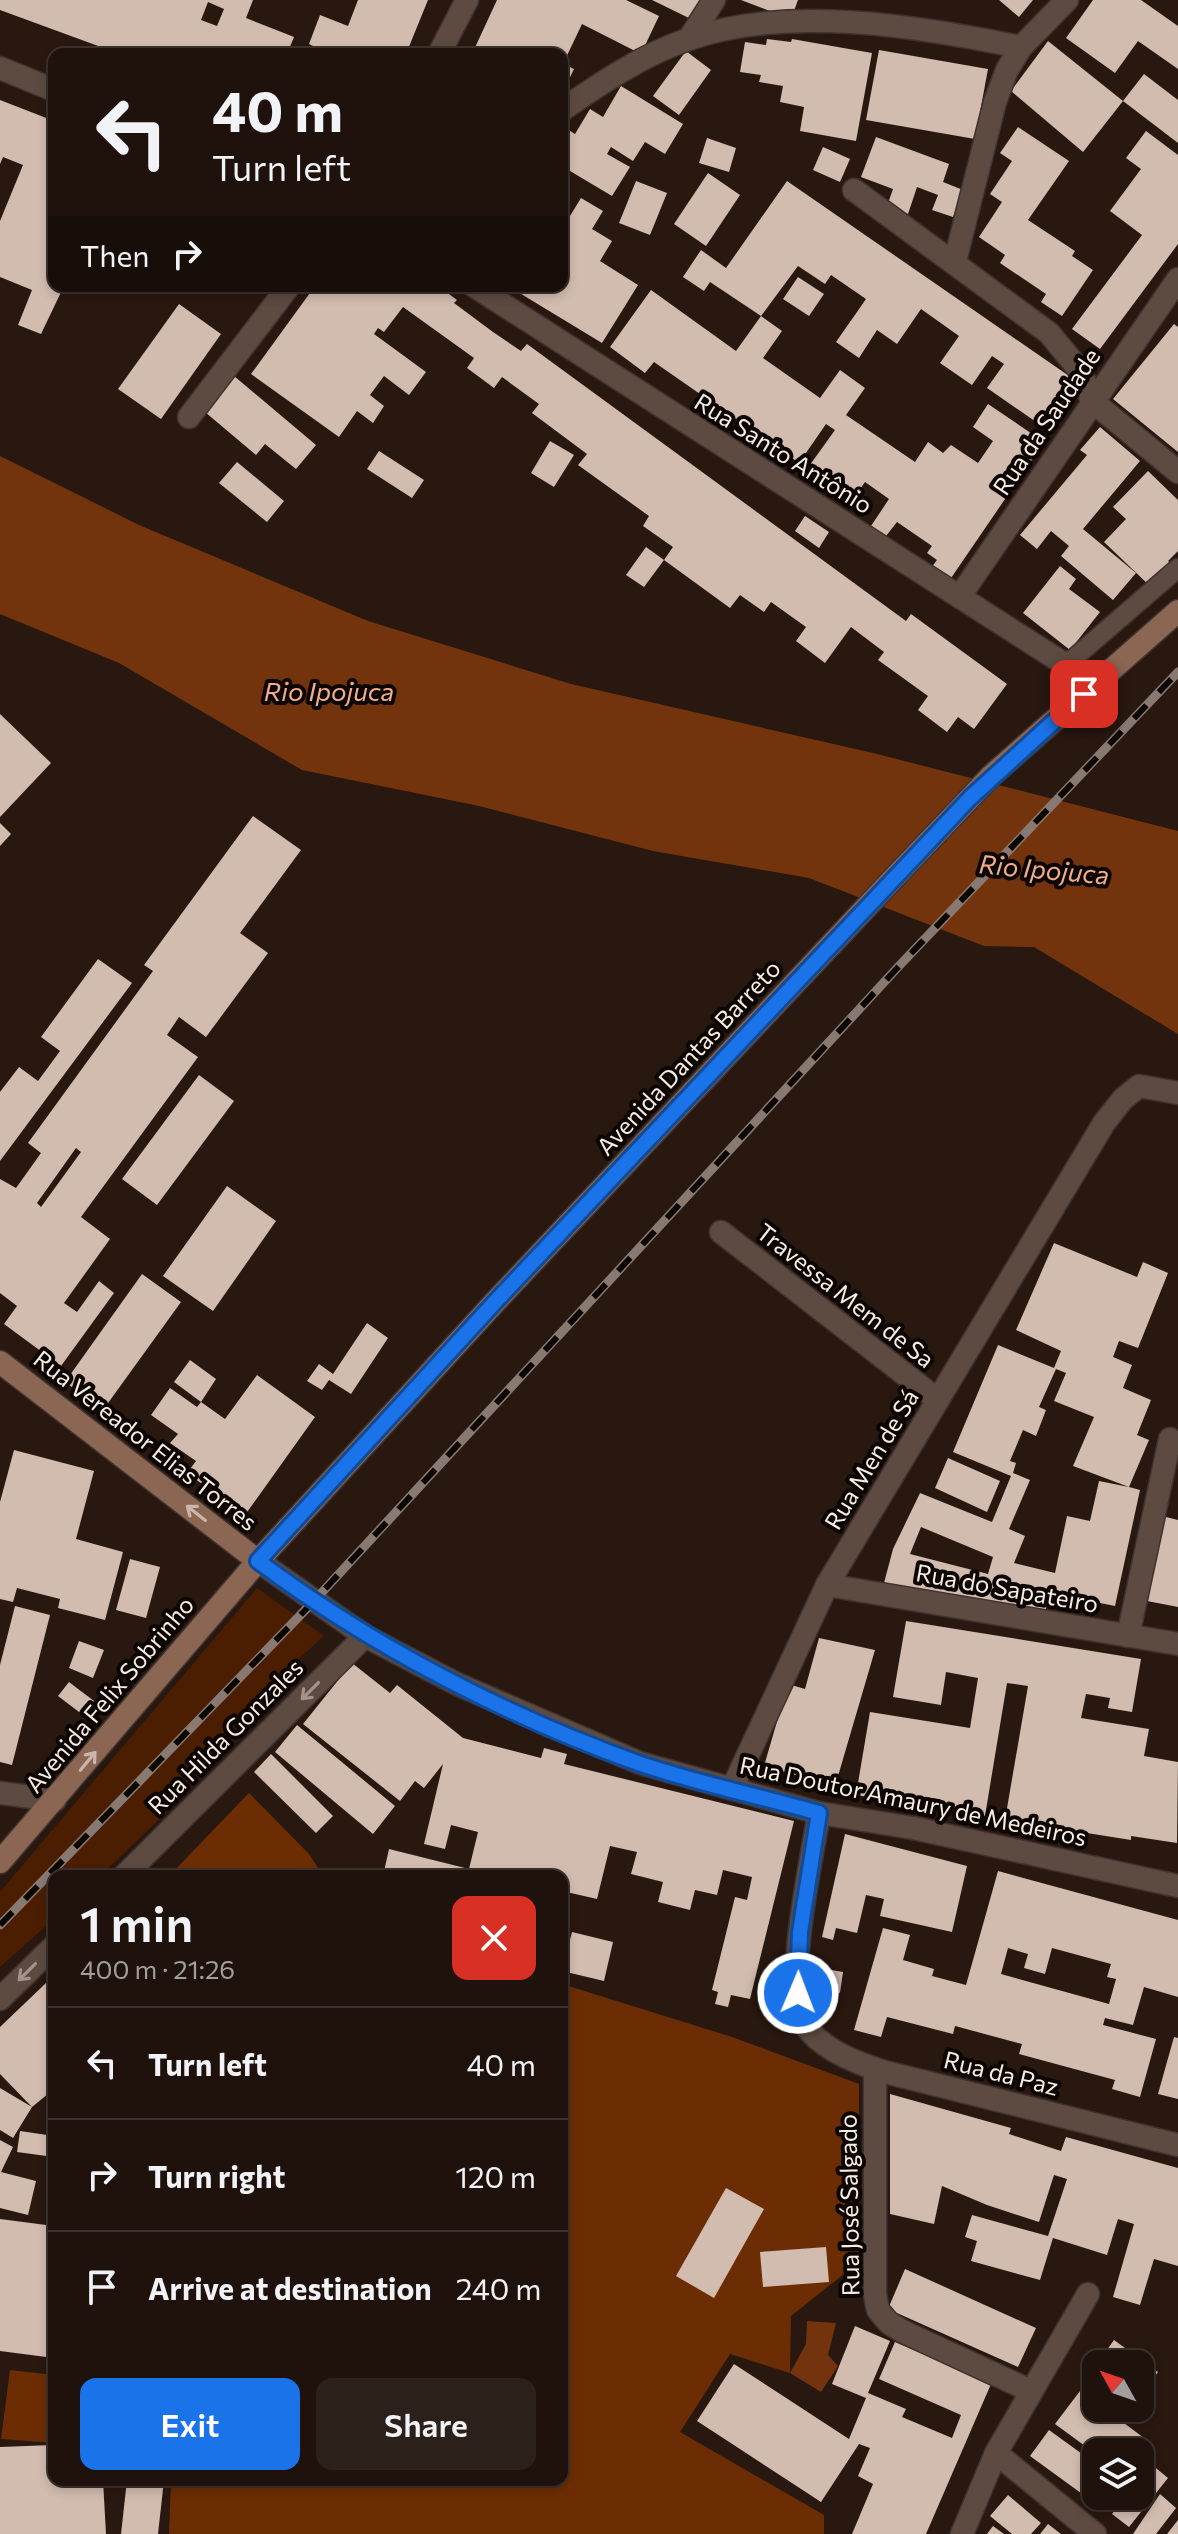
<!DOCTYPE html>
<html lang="en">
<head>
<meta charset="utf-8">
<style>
  body { margin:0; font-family:Commissioner,sans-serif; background:#2c201a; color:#f1f3f6; height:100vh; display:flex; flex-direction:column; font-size:30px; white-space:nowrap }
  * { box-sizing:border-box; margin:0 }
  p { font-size:26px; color:#a19e9d }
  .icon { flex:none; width:44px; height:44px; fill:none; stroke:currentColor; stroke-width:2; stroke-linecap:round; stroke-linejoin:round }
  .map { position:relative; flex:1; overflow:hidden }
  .drawer { position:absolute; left:48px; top:1870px; width:520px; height:616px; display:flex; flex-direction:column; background:#1f120c; border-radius:16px; box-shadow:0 4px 12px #0003,0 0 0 2px #3c322d }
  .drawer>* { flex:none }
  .guide { position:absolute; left:48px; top:48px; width:520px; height:244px; border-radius:16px; box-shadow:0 4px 12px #0003,0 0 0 2px #3c322d; background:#1f120c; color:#f1f3f6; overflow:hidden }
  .needle { width:52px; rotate:310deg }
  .tools { position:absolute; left:1082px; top:2350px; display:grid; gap:16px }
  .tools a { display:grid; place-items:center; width:72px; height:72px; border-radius:16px; background:#1f120c; box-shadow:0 4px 12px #0003,0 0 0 2px #3c322d; font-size:40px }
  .pin { position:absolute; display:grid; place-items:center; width:68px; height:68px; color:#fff; margin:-34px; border-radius:16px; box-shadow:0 4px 12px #0006 }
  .me { position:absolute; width:88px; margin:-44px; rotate:1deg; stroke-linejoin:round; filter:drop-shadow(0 0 6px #0008) }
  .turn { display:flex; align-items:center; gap:28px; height:168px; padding:0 32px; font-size:36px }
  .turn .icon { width:104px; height:104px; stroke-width:2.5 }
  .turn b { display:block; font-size:56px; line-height:68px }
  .then { display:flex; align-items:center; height:76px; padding:0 32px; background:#0003; gap:16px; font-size:30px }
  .round { display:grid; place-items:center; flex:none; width:84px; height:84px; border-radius:16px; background:#2c201a }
  .head { display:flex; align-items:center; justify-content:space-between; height:136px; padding:0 32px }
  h1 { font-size:48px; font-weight:600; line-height:60px }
  .action { display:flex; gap:16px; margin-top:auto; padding:16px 32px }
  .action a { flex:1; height:92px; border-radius:16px; background:#1a73e8; color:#fff; font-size:32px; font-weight:600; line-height:92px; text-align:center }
  .action a+a { background:#2c201a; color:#f1f3f6 }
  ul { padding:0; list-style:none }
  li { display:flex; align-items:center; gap:24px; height:112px; padding:0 32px; border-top:2px solid #3c322d }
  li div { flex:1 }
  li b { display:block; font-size:30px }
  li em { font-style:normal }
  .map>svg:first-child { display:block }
</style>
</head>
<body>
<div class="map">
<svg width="1178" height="2534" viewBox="0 0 1178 2534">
  <rect width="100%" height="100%" fill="#291810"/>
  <path fill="#4b1e02" d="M257,1588L324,1636L249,1704L200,1760L197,1783L100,1876H54V1919L0,1967V1892Z"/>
  <g fill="#6c2d04">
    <path d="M249,1793L309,1854L323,1876H169Z"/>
    <path d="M562,1984L732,2037L859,2084V2262L791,2316L790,2373L730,2354L680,2432L824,2515V2534H169L171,2480H562Z"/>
    <path d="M10,2370L54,2375V2443L1,2439Z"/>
  </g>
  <g fill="#73340d">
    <path d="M0,456L139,525L368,621L571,684L873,753L1178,831V1034L1034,947L984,946L809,878L653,851L479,806L302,770L119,663L0,614Z"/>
    <path d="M807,2321L836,2323L828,2355L838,2366L821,2392L790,2373L806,2344Z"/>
  </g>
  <g fill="#d2bbaf" fill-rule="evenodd">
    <path d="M0,0H253L246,18L294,37L287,54H120L0,10ZM208,2L224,9L217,26L201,20Z"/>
    <path d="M358,0H428L406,54H312L315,47L309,44L320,15L348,26Z"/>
    <path d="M497,0H626L659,16L641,54L582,24L563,64L574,69L562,94V54H472Z"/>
    <path d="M652,0H706L695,21Z"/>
    <path d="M741,0H798L791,19Z"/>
    <path d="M999,0H1033L1019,17Z"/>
    <path d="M1093,0H1141L1178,26V69L1138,41L1115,73L1066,38Z"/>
    <path d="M767,39L791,42L792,39L872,53L856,141L800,131L804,107L780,102L783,86L759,82L761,75L740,72L745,42L766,45Z"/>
    <path d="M1048,41L1123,101L1083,152L1011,91Z"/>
    <path d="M879,50L988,69L975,139L866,120Z"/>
    <path d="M686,51L711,70L679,115L653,96Z"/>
    <path d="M1144,74L1178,100V143L1123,101Z"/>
    <path d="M621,86L683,124L665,154L645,142L633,161L611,147L607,154L630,167L612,196L570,171L562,184V126L575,134L590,109L603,117Z"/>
    <path d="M0,100L54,121V286H64L41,334L18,325L32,290L0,277V221L23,165L3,157L0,164Z"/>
    <path d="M1018,127L1069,161L1028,220L1075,251L1072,256L1093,270L1062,316L1041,302L1046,294L1000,263L1005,255L979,237L1002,202L990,194L1012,161L1000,153Z"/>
    <path d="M1146,131L1178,155V244L1100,349L1072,329L1142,235L1110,211L1141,169L1126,158Z"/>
    <path d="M876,137L949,164L943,182L963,190L953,217L932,210L938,195L917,187L908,214L887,206L893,189L861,177Z"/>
    <path d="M707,138L736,148L729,172L699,163Z"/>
    <path d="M823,147L850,159L840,182L813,170Z"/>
    <path d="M708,173L740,195L706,246L674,224Z"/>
    <path d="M636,181L667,193L650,235L619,223Z"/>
    <path d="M787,181L1072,378L1039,424L987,388L1004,364L992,356L972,385L940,363L959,336L921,309L897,344L877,330L859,358L836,342L866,299L831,275L825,284L798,266L761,316L710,282L704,291L683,277L701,250L726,268Z"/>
    <path d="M581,198L603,211L592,229L612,241L600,261L638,285L602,343L508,286H562V229Z"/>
    <path d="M798,277L824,294L809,316L783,299Z"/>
    <path d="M315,286H438L457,300L454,303L493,332L521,351L527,344L906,621L911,614L1007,684L974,729L958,717L947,732L918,710L928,696L878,660L884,652L851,627L825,663L796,641L806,627L771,602L764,612L740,595L730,608L664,560L673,547L643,526L649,516L578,465L587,454L532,413L539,404L502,377L494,388L467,368L474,358L403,307L384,332L378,328L374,334L426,372L409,395L384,376L370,395L384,406L373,423L357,411L339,437L251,374Z"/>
    <path d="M651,290L736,351L761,316L782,331L763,358L820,398L840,370L865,388L846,415L915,462L928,442L943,453L951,445L978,463L993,441L973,427L988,404L1044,442L949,581L931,568L937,560L927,553L932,546L897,522L886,536L871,526L889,499L865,482L853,499L807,469L835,430L826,424L799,463L654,362L645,373L610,347Z"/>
    <path d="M179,304L221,334L161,419L118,389Z"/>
    <path d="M1174,324L1178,327V452L1113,399Z"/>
    <path d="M234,376L316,445L296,469L265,444L256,455L205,412Z"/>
    <path d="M1100,427L1140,461L1083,529L1136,573L1113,600L1061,556L1069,546L1051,531L1037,549L1020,535L1087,455L1080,450Z"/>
    <path d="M550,441L574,455L554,487L531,473Z"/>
    <path d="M379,451L424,480L412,498L367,469Z"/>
    <path d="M237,462L284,501L267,522L219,483Z"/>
    <path d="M1148,471L1178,500V551L1168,561L1172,564L1151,587L1104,542L1126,519L1113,507Z"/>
    <path d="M805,516L829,532L819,548L795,531Z"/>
    <path d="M646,547L664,560L644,587L626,575Z"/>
    <path d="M1060,566L1076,579L1069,589L1100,612L1070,650L1023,613Z"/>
    <path d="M0,714L51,763L0,817Z"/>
    <path d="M253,816L301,850L240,933L268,953L206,1037L179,1017L167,1035L198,1057L81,1217L110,1239L64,1303L77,1312L99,1281L114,1293L61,1366L4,1324L17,1306L0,1293V1179L16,1188L41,1153L28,1143L153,971L144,965ZM76,1148L81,1152L41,1207L37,1203Z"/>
    <path d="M0,823L11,834L0,846Z"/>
    <path d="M98,959L132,983L0,1161V1092L19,1067L38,1081L60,1051L41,1037Z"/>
    <path d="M199,1075L234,1101L157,1205L122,1179Z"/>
    <path d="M227,1186L276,1221L213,1311L163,1276Z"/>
    <path d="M1054,1243L1137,1277L1143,1262L1168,1273L1138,1348L1119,1341L1113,1357L1132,1365L1123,1388L1151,1400L1137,1435L1149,1440L1129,1487L1140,1490L1115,1606L1050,1593L1044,1616L964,1604L884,1583L893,1549L920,1493L992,1522L1011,1476L953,1452L998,1345L1054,1368L1061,1351L1016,1330ZM1056,1369L1066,1373L1054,1401L1094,1417L1073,1466L1129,1487L1099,1481L1090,1521L1067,1516L1055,1573L1014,1563L1025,1536L1009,1529L1030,1480L1013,1473L1016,1463L1010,1461L1023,1430L1036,1436L1046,1410L1039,1407ZM921,1527L993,1557L988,1574L910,1554Z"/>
    <path d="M142,1274L181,1302L103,1410L65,1382Z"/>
    <path d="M367,1323L388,1338L351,1394L329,1380L322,1390L307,1381L319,1364L333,1374Z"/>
    <path d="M190,1360L216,1379L201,1402L174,1382Z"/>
    <path d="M257,1375L315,1417L245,1515L187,1473L196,1461L170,1443L178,1434L151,1415L170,1388L197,1407L201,1402L225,1419Z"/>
    <path d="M14,1450L94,1471L76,1539L123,1552L105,1620L58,1608L60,1599L17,1588L13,1602L0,1599V1502Z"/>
    <path d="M948,1458L1000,1481L987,1512L935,1488Z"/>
    <path d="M1162,1516L1178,1520V1607L1142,1600Z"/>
    <path d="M130,1559L160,1567L146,1618L116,1610Z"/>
    <path d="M15,1606L50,1615L12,1765L0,1762V1665Z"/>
    <path d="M906,1621L1141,1659L1132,1712L1108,1708L1110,1698L1086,1694L1081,1718L1149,1729L1144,1756L1178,1762L1177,1843L1131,1836V1840L1005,1820L1028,1686L1007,1683L985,1816L856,1795L870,1712L970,1728L978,1678L946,1672L941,1705L893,1697Z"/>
    <path d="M819,1638L875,1650L836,1783L817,1777L816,1781L764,1766L788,1684L805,1689Z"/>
    <path d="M79,1641L104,1650L93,1678L69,1668Z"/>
    <path d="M352,1663L390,1693L397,1685L463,1738L541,1758L544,1748L567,1754L564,1764L794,1821L750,1999L731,1995L728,2007L715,2004L718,1992L712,1990L735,1897L747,1900L752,1877L723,1870L717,1895L695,1890L690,1910L658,1902L663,1882L631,1874L637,1852L610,1846L597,1899L562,1891V1876H383L389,1849L469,1869L478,1832L451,1825L445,1849L424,1844L443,1764L424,1788L415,1781L400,1801L303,1724Z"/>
    <path d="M69,1682L94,1701L83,1715L58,1696Z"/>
    <path d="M297,1725L395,1806L373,1834L275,1752Z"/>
    <path d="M271,1754L333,1816L316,1833L254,1772Z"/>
    <path d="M845,1834L967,1866L952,1932L880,1916L884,1899L866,1895L857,1933L836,1928L833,1940L822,1937Z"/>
    <path d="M998,1871L1178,1920V1997L1144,1987L1133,2025L1105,2018L1103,2025L1156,2039L1140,2097L1112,2089L1115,2080L1019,2054L1022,2044L955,2026L953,2034L887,2017L881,2037L854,2030L883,1928L910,1935L903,1960L934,1969L932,1976L966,1985ZM1008,1948L1028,1954L1024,1968L1045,1974L1052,1948L1111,1964L1107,1977L1116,1979L1109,2004L1001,1974Z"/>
    <path d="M572,1932L613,1942L604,1981L562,1971Z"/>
    <path d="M809,1966L843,1972L840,1993L805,1986Z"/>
    <path d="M46,1983L54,1992V2089L32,2107L13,2138L0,2130V2088L32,2107L0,2074V2027Z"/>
    <path d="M1174,2037L1178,2038V2099L1158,2094Z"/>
    <path d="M890,2094L1011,2128L1009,2134L1061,2151L1066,2137L1178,2168V2266L1154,2259L1140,2305L1113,2297L1134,2224L1118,2219L1107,2255L1053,2238L1040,2280L971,2261L977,2241L965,2237L972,2215L1048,2236L1067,2179L1054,2175L1039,2222L987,2205L942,2186L934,2224L890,2214Z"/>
    <path d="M20,2131L54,2136V2157L17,2152Z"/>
    <path d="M0,2140L13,2147L1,2172L36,2181L28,2215L0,2208Z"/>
    <path d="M726,2188L764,2209L714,2298L676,2276Z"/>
    <path d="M0,2219L54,2226V2358L0,2351Z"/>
    <path d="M826,2247L829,2282L763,2287L760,2252Z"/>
    <path d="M905,2269L1036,2328L1018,2367L888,2309Z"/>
    <path d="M855,2326L890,2341L868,2393L906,2409L902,2417L952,2438L961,2415L879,2379L895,2342L991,2384L926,2534H852L873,2484L858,2476L870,2448L859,2444L821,2502L697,2421L734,2364L849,2439L866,2398L832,2384Z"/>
    <path d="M1114,2340L1158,2372L1143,2392L1140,2390V2364H1104L1099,2361Z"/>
    <path d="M1096,2366V2391L1084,2382Z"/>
    <path d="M1080,2391L1096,2402V2408H1104L1148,2441L1139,2452L1096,2454L1055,2424Z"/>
    <path d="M1140,2399L1147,2404L1135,2420L1119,2408H1140Z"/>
    <path d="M1049,2430L1096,2464V2496H1101L1096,2504L1030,2456Z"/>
    <path d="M52,2445L54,2480H103L106,2534H0V2447Z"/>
    <path d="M1151,2464L1168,2478L1129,2527L1112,2514L1126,2496H1140V2478Z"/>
    <path d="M127,2480H164L158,2534H121Z"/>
    <path d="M1160,2494L1176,2508L1156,2534H1133Z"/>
    <path d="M1008,2495L1041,2523L1031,2534H1012L990,2516Z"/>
    <path d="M1178,2520V2534H1167Z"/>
    <path d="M1048,2524L1061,2534H1040Z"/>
    <path d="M993,2526L1004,2534H987Z"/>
  </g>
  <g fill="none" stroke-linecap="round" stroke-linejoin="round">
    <defs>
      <path id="service" d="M1066,665L1178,568"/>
      <g id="minor">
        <path d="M689,39L714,0"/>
        <path d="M439,54L467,0"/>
        <path d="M0,68L54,90"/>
        <path d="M562,110C601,83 644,54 689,39C790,4 919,27 1021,47"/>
        <path d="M854,190L1049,333L1081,372L1092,401L1178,472"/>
        <path d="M955,261L995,102L1007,70L1021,47L1067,0"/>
        <path d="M474,286L1066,665"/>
        <path d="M189,417L289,286"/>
        <path d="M960,596L1178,279"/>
        <path d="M721,1232L938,1400"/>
        <path d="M827,1585L1178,1644"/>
        <path d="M1128,1636L1170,1439"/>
        <path d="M732,1789L827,1585L1104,1123L1123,1099L1139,1086L1178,1093"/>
        <path d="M0,1793L55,1800"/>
        <path d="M819,1813C812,1859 782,1988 806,2026C822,2050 859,2064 885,2072L1178,2145"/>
        <path d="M124,1876L365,1636"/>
        <path d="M0,1999L54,1946"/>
        <path d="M875,2069V2295L878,2310L889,2323L904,2332L1031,2391"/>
        <path d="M996,2453L1095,2534"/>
        <path d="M962,2534L996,2453L1088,2294"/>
      </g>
      <path id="tertiary" d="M258,1561L365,1636L457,1684L640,1763L819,1813L913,1828L1178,1886"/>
      <g id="secondary">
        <path d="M0,1362L258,1561"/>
        <path d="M0,1862L258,1561L495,1302L890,882L990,777L1178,611"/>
      </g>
    </defs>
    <use href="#service" stroke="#3f322f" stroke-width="21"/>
    <use href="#minor" stroke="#3f322f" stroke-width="25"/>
    <use href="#tertiary" stroke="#3f322f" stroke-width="25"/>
    <use href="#secondary" stroke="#3f322f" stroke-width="25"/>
    <use href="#service" stroke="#5d4a40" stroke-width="18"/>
    <use href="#minor" stroke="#5d4a40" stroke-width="22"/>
    <use href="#tertiary" stroke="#5d4a40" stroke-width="22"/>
    <use href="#secondary" stroke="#8b6652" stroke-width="22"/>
    <defs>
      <path id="rail" d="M0,1925L314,1601L899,966L1178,672"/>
    </defs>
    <use href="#rail" stroke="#887a72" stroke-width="9"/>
    <use href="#rail" stroke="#0c0603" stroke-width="6" stroke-dasharray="18" stroke-linecap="butt"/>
  </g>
  <defs><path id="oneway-shaft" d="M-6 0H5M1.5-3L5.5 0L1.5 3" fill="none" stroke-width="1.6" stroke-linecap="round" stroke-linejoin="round" transform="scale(2)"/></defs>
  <g stroke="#ccb6ab">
    <use href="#oneway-shaft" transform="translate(196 1513) rotate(-142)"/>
    <use href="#oneway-shaft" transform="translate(88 1761) rotate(-50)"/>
  </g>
  <g stroke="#a3938b">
    <use href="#oneway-shaft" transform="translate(310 1691) rotate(135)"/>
    <use href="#oneway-shaft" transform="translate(27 1972) rotate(135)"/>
  </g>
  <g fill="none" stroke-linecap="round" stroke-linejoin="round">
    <defs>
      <path id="route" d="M798,1993L800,1932L819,1813C759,1796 696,1783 638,1763C506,1716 370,1645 258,1561L495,1302L970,798L1084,694"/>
    </defs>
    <use href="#route" stroke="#114b97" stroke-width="20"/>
    <use href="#route" stroke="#1a73e8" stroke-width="14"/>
  </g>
  <g text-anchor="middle" stroke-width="8" stroke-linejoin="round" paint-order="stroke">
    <g font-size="24" fill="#f8ece6" stroke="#0c0603">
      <text transform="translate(1047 422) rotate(-56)" y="8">Rua da Saudade</text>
      <text transform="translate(783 454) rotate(32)" y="8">Rua Santo Antônio</text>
      <text transform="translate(689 1058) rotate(-47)" y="8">Avenida Dantas Barreto</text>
      <text transform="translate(845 1296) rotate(38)" y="8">Travessa Mem de Sa</text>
      <text transform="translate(145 1441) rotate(38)" y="8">Rua Vereador Elias Torres</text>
      <text transform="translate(872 1460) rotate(-59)" y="8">Rua Men de Sá</text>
      <text transform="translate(1007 1589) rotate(10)" y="8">Rua do Sapateiro</text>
      <text transform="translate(110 1695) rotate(-50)" y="8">Avenida Felix Sobrinho</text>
      <text transform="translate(226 1737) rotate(-45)" y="8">Rua Hilda Gonzales</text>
      <text transform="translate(913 1802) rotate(12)" y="8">Rua Doutor Amaury de Medeiros</text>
      <text transform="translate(1001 2074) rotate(14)" y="8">Rua da Paz</text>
      <text transform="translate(850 2205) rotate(-91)" y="8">Rua José Salgado</text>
    </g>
    <g font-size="26" font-style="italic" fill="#f2ad8a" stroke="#0c0603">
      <text x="329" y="701">Rio Ipojuca</text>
      <text transform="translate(1044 870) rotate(5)" y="9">Rio Ipojuca</text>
    </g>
  </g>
</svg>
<div class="tools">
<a><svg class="needle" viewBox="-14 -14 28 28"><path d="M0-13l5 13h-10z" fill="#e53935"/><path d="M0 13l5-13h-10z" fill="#a19e9d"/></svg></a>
<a><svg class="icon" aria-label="layers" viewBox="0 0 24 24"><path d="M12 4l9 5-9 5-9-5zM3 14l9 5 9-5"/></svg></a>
</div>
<div class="pin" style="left:1084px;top:694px;background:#d93025"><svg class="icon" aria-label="arrive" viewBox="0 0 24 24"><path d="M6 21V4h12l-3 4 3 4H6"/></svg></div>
<svg class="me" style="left:798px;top:1993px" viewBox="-20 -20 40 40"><circle r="17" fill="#1a73e8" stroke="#fff" stroke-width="3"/><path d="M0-11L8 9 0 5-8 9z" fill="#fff"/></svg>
<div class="guide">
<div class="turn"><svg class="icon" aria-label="left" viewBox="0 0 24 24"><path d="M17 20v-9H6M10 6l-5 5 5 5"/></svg><div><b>40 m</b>Turn left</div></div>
<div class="then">Then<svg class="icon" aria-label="right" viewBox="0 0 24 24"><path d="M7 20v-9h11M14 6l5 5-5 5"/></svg></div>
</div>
<section class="drawer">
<div class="head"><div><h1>1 min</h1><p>400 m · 21:26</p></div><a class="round" style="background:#d93025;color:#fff"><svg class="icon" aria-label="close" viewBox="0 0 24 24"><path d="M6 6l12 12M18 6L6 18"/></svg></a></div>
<ul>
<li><svg class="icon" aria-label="left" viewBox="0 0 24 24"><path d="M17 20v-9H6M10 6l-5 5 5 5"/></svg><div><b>Turn left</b></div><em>40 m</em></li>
<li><svg class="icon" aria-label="right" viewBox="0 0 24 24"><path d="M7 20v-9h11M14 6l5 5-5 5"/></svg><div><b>Turn right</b></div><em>120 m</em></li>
<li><svg class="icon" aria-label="arrive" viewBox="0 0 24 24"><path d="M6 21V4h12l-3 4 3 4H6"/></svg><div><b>Arrive at destination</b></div><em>240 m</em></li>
</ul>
<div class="action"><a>Exit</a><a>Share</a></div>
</section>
</div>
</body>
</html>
